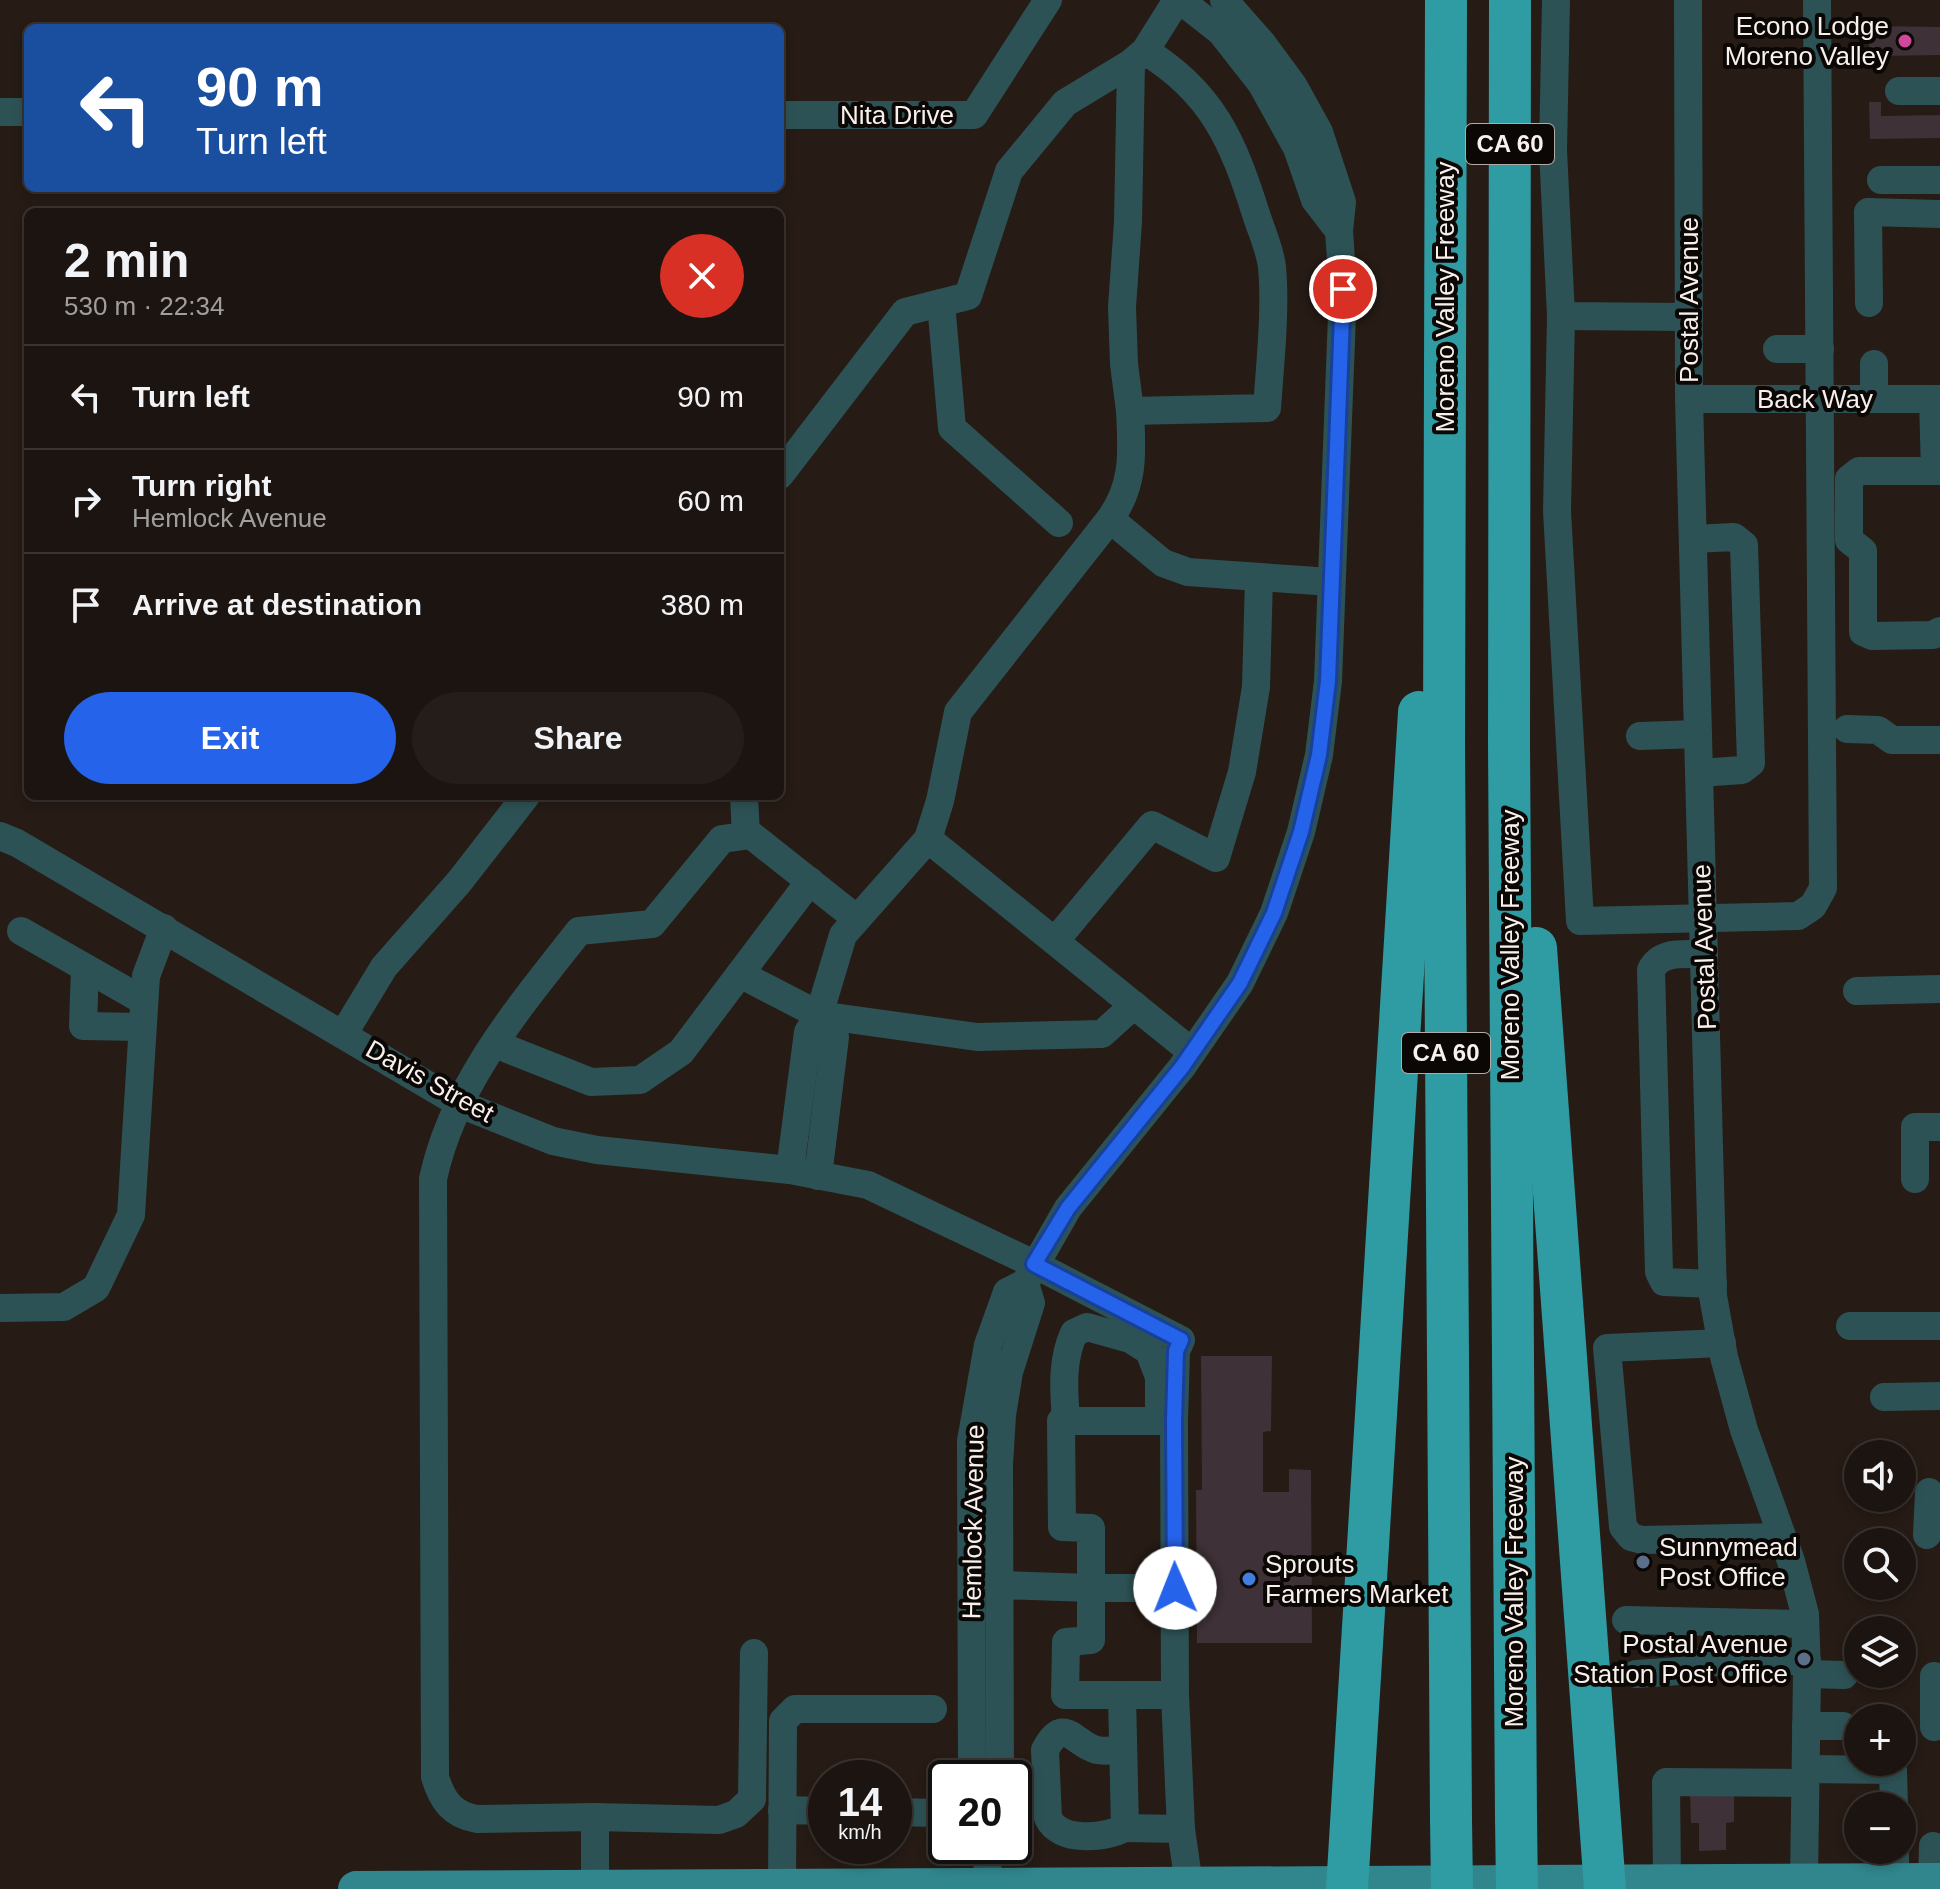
<!DOCTYPE html>
<html lang="en">
<head>
<meta charset="utf-8">
<style>
  body { margin:0; font-family:Helvetica,sans-serif; background:#251d19; color:#f1f3f6; height:100vh; display:flex; flex-direction:column; font-size:30px; white-space:nowrap }
  * { box-sizing:border-box; margin:0 }
  p { font-size:26px; color:#a09e9f }
  .icon { flex:none; width:44px; height:44px; fill:none; stroke:currentColor; stroke-width:2; stroke-linecap:round; stroke-linejoin:round }
  .map { position:relative; flex:1; overflow:hidden }
  .details { position:absolute; left:24px; top:208px; width:760px; height:592px; display:flex; flex-direction:column; background:#1c1410; border-radius:12px; box-shadow:0 4px 12px #0003,0 0 0 2px #3a3330 }
  .details>* { flex:none }
  .banner { position:absolute; left:24px; top:24px; width:760px; height:168px; border-radius:12px; box-shadow:0 4px 12px #0003,0 0 0 2px #3a3330; background:#1a4fa0; color:#fff; overflow:hidden }
  .buttons { position:absolute; left:1844px; top:1440px; display:grid; gap:16px }
  .buttons a { display:grid; place-items:center; width:72px; height:72px; border-radius:50%; background:#1c1410; box-shadow:0 4px 12px #0003,0 0 0 2px #3a3330; font-size:40px }
  .speed { position:absolute; left:808px; top:1760px; display:flex; gap:16px; font-size:40px; font-weight:700; text-align:center }
  .speed>* { display:grid; place-content:center; width:104px; height:104px; border-radius:50%; background:#1c1410; box-shadow:0 4px 12px #0003,0 0 0 2px #3a3330; line-height:1 }
  .speed small { font-size:20px; font-weight:400 }
  .speed .limit { border:4px solid #111; border-radius:12px; background:#fff; color:#111 }
  .pin { position:absolute; display:grid; place-items:center; width:68px; height:68px; color:#fff; margin:-34px; border:4px solid #fff; border-radius:50%; box-shadow:0 2px 8px #0007 }
  .me { position:absolute; width:88px; margin:-44px; rotate:359deg; stroke-linejoin:round; filter:drop-shadow(0 0 6px #0008) }
  .turn { display:flex; align-items:center; gap:28px; height:168px; padding:0 40px; font-size:36px }
  .turn .icon { width:104px; height:104px; stroke-width:2.5 }
  .turn b { display:block; font-size:56px; line-height:68px }
  .round { display:grid; place-items:center; flex:none; width:84px; height:84px; border-radius:42px; background:#251d19 }
  .head { display:flex; align-items:center; justify-content:space-between; height:136px; padding:0 40px }
  h1 { font-size:48px; font-weight:600; line-height:60px }
  .action { display:flex; gap:16px; margin-top:auto; padding:16px 40px }
  .action a { flex:1; height:92px; border-radius:48px; background:#2563eb; color:#fff; font-size:32px; font-weight:600; line-height:92px; text-align:center }
  .action a+a { background:#251d19; color:#f1f3f6 }
  ul { padding:0; list-style:none }
  li { display:flex; align-items:center; gap:24px; height:104px; padding:0 40px; border-top:2px solid #3a3330 }
  li div { flex:1 }
  li b { display:block; font-size:30px }
  li em { font-style:normal }
  .map>svg:first-child { display:block }
</style>
</head>
<body>
<div class="map">
<svg width="1940" height="1889" viewBox="0 0 1940 1889">
  <rect width="100%" height="100%" fill="#261b15"/>
  <g fill="#3e3137">
    <path d="M1869,26L1940,27V55L1882,56L1881,63L1869,64Z"/>
    <path d="M1869,102H1881V116L1940,115V138L1870,139Z"/>
    <path d="M1201,1356H1272L1271,1431L1263,1432V1492H1289V1469L1311,1470L1312,1643H1197L1196,1490H1202Z"/>
    <path d="M1734,1793V1822L1726,1823V1850L1699,1851V1823H1691L1690,1796Z"/>
  </g>
  <g fill="none" stroke-linecap="round" stroke-linejoin="round">
    <g stroke="#2d5255" stroke-width="28">
      <path d="M1180,0L1221,32L1261,83L1297,148L1315,200L1339,231"/>
      <path d="M1556,0L1553,150L1561,316L1689,317"/>
      <path d="M1688,0L1689,399L1713,1296L1724,1357L1744,1430L1791,1561L1805,1614L1807,1674L1804,1881"/>
      <path d="M1145,51C1212,92 1233,141 1256,214C1261,230 1270,249 1272,267C1276,309 1270,365 1267,408L1130,411C1132,452 1135,484 1110,519L1163,563L1188,572L1331,582"/>
      <path d="M1899,91H1940"/>
      <path d="M0,112H28"/>
      <path d="M780,115H974L1048,0"/>
      <path d="M1881,180H1940"/>
      <path d="M941,303L952,428L1059,523"/>
      <path d="M1869,303L1868,212L1940,214"/>
      <path d="M1561,316L1557,511L1580,921L1798,916L1813,906L1823,888L1817,0"/>
      <path d="M1777,349H1820"/>
      <path d="M1874,364V399"/>
      <path d="M1689,399H1940"/>
      <path d="M1933,399L1935,471"/>
      <path d="M1130,411L1124,364L1122,307L1128,222L1131,63"/>
      <path d="M1940,471H1859L1849,479V540L1863,551V632L1872,636L1933,635L1940,631"/>
      <path d="M780,475L905,312L968,296L1009,171L1065,103L1131,63L1145,51L1177,0"/>
      <path d="M1110,519L958,712L940,801L928,839L1192,1052"/>
      <path d="M1693,539L1734,537L1744,545L1751,763L1742,770L1699,773"/>
      <path d="M1847,729L1878,730L1892,740H1940"/>
      <path d="M1640,736L1698,734"/>
      <path d="M744,796L746,835"/>
      <path d="M0,836L17,843L460,1104L553,1141L597,1150L790,1170L868,1185L1034,1264L1181,1340L1176,1351L1174,1421H1061L1062,1527L1091,1528V1588L999,1585"/>
      <path d="M21,931L144,1001"/>
      <path d="M1055,941L1152,825L1216,858L1242,772L1256,687L1259,578"/>
      <path d="M1704,954C1683,955 1661,950 1651,970L1659,1272L1664,1282L1713,1284"/>
      <path d="M85,968L83,1026L141,1027"/>
      <path d="M740,974L819,1015L977,1037L1102,1034L1134,1005"/>
      <path d="M1857,991L1940,989"/>
      <path d="M344,1033L384,967L459,882L526,796"/>
      <path d="M495,1044L591,1082L640,1080L681,1052L810,881"/>
      <path d="M790,1170L808,1032L819,1015L843,935L928,839"/>
      <path d="M818,1176L835,1037L819,1015"/>
      <path d="M1915,1179V1127H1940"/>
      <path d="M0,1308L64,1307L96,1288L131,1215L146,976L164,928"/>
      <path d="M1850,1326H1940"/>
      <path d="M1722,1343L1607,1348L1623,1527L1631,1537L1642,1540L1782,1537"/>
      <path d="M1884,1397L1940,1396"/>
      <path d="M1066,1421C1064,1391 1061,1361 1074,1333L1087,1327L1130,1339L1149,1351L1159,1377V1405"/>
      <path d="M1927,1535L1929,1492"/>
      <path d="M1175,1588H1091V1640L1066,1642L1065,1695H1122L1125,1828L1181,1829"/>
      <path d="M1626,1620L1805,1624"/>
      <path d="M1636,1674L1680,1671L1699,1662L1807,1661"/>
      <path d="M1807,1674L1844,1675"/>
      <path d="M1934,1676V1727"/>
      <path d="M1122,1695H1175L1174,1421"/>
      <path d="M1175,1695L1181,1829L1189,1885"/>
      <path d="M1806,1726H1843"/>
      <path d="M1123,1749C1115,1750 1105,1752 1097,1750C1074,1745 1064,1713 1045,1750L1048,1818C1060,1843 1104,1838 1125,1828"/>
      <path d="M1806,1769L1893,1770L1894,1806"/>
      <path d="M972,1778L971,1441L988,1345L1007,1292L1025,1283L1068,1208L1182,1067L1240,983L1274,913L1301,832L1319,755L1328,681L1343,289L1339,231L1342,202L1319,132L1293,85L1262,43L1224,0"/>
      <path d="M1000,1778L999,1465L1002,1415L1009,1372L1031,1303L1025,1283"/>
      <path d="M782,1810L826,1811"/>
      <path d="M894,1812L937,1813"/>
      <path d="M595,1817L719,1820L736,1814L752,1799L754,1653"/>
      <path d="M1895,1850V1881"/>
      <path d="M1932,1881L1933,1846"/>
      <path d="M1667,1882L1666,1782L1805,1783"/>
      <path d="M595,1888V1817L477,1819C452,1815 442,1800 435,1777L433,1179C453,1084 521,1005 579,931L652,924L722,839L751,835L857,919"/>
      <path d="M782,1888L783,1721L795,1709H933"/>
      <path d="M987,1889L988,1846"/>
    </g>
    <path stroke="#31868d" stroke-width="36" d="M356,1889L1940,1881"/>
    <g stroke="#2f9ba3" stroke-width="42">
      <path d="M1446,0L1444,743L1451,1819"/>
      <path d="M1510,0L1509,743L1516,1818"/>
      <path d="M1536,948L1605,1889"/>
      <path d="M1347,1889L1419,712"/>
    </g>
    <g stroke="#2f9ba3" stroke-width="42">
      <path d="M1516,1818L1517,1889"/>
      <path d="M1451,1819L1452,1889"/>
    </g>
  </g>
  <g fill="none" stroke-linecap="round" stroke-linejoin="round">
    <defs>
      <path id="route" d="M1175,1588L1174,1421L1176,1351L1181,1340L1034,1264L1068,1208L1182,1067L1240,983L1274,913L1301,832L1319,755L1328,681L1343,289"/>
    </defs>
    <use href="#route" stroke="#184099" stroke-width="20"/>
    <use href="#route" stroke="#2563eb" stroke-width="14"/>
  </g>
  <circle fill="#d1479c" stroke="#0b0705" stroke-width="3" cx="1905" cy="41" r="8"/>
  <g fill="#5c6f8a" stroke="#0b0705" stroke-width="3">
    <circle cx="1643" cy="1562" r="8"/>
    <circle cx="1804" cy="1659" r="8"/>
  </g>
  <circle fill="#3f7fe0" stroke="#0b0705" stroke-width="3" cx="1249" cy="1579" r="8"/>
  <g text-anchor="middle" stroke-width="8" stroke-linejoin="round" paint-order="stroke">
    <g fill="#0b0705" stroke="#b1aaa7" stroke-width="2">
      <rect x="1466" y="124" width="88" height="40" rx="6"/>
      <rect x="1402" y="1033" width="88" height="40" rx="6"/>
    </g>
    <g font-size="24" font-weight="bold" fill="#f8f0ec">
      <text x="1510" y="152">CA 60</text>
      <text x="1446" y="1061">CA 60</text>
    </g>
    <g font-size="26" fill="#f8f0ec" stroke="#0b0705" text-anchor="end">
      <text x="1889" y="35">Econo Lodge<tspan x="1889" dy="30">Moreno Valley</tspan></text>
      <text x="1659" y="1556" text-anchor="start">Sunnymead<tspan x="1659" dy="30">Post Office</tspan></text>
      <text x="1265" y="1573" text-anchor="start">Sprouts<tspan x="1265" dy="30">Farmers Market</tspan></text>
      <text x="1788" y="1653">Postal Avenue<tspan x="1788" dy="30">Station Post Office</tspan></text>
    </g>
    <g font-size="26" fill="#f8f0ec" stroke="#0b0705">
      <text x="897" y="124">Nita Drive</text>
      <text transform="translate(1445 297) rotate(-90)" y="9">Moreno Valley Freeway</text>
      <text transform="translate(1689 300) rotate(-90)" y="9">Postal Avenue</text>
      <text x="1815" y="408">Back Way</text>
      <text transform="translate(1510 945) rotate(-90)" y="9">Moreno Valley Freeway</text>
      <text transform="translate(1704 947) rotate(-92)" y="9">Postal Avenue</text>
      <text transform="translate(430 1081) rotate(29)" y="9">Davis Street</text>
      <text transform="translate(973 1522) rotate(-89)" y="9">Hemlock Avenue</text>
      <text transform="translate(1514 1592) rotate(-90)" y="9">Moreno Valley Freeway</text>
    </g>
  </g>
</svg>
<div class="buttons">
<a><svg class="icon" aria-label="sound" viewBox="0 0 24 24"><path d="M4 9h4l5-4v14l-5-4H4zM17 9q2 3 0 6"/></svg></a>
<a><svg class="icon" aria-label="search" viewBox="0 0 24 24"><circle cx="10" cy="10" r="6"/><path d="M15 15l6 6"/></svg></a>
<a><svg class="icon" aria-label="layers" viewBox="0 0 24 24"><path d="M12 4l9 5-9 5-9-5zM3 14l9 5 9-5"/></svg></a>
<a>+</a>
<a>−</a>
</div>
<div class="speed"><div>14<small>km/h</small></div><div class="limit">20</div></div>
<div class="pin" style="left:1343px;top:289px;background:#d93025"><svg class="icon" aria-label="arrive" viewBox="0 0 24 24"><path d="M6 21V4h12l-3 4 3 4H6"/></svg></div>
<svg class="me" style="left:1175px;top:1588px" viewBox="-20 -20 40 40"><circle r="19" fill="#fff"/><path d="M0-13L10 11 0 6-10 11z" fill="#2563eb"/></svg>
<div class="banner">
<div class="turn"><svg class="icon" aria-label="left" viewBox="0 0 24 24"><path d="M17 20v-9H6M10 6l-5 5 5 5"/></svg><div><b>90 m</b>Turn left</div></div>
</div>
<section class="details">
<div class="head"><div><h1>2 min</h1><p>530 m · 22:34</p></div><a class="round" style="background:#d93025;color:#fff"><svg class="icon" aria-label="close" viewBox="0 0 24 24"><path d="M6 6l12 12M18 6L6 18"/></svg></a></div>
<ul>
<li><svg class="icon" aria-label="left" viewBox="0 0 24 24"><path d="M17 20v-9H6M10 6l-5 5 5 5"/></svg><div><b>Turn left</b></div><em>90 m</em></li>
<li><svg class="icon" aria-label="right" viewBox="0 0 24 24"><path d="M7 20v-9h11M14 6l5 5-5 5"/></svg><div><b>Turn right</b><p>Hemlock Avenue</p></div><em>60 m</em></li>
<li><svg class="icon" aria-label="arrive" viewBox="0 0 24 24"><path d="M6 21V4h12l-3 4 3 4H6"/></svg><div><b>Arrive at destination</b></div><em>380 m</em></li>
</ul>
<div class="action"><a>Exit</a><a>Share</a></div>
</section>
</div>
</body>
</html>
